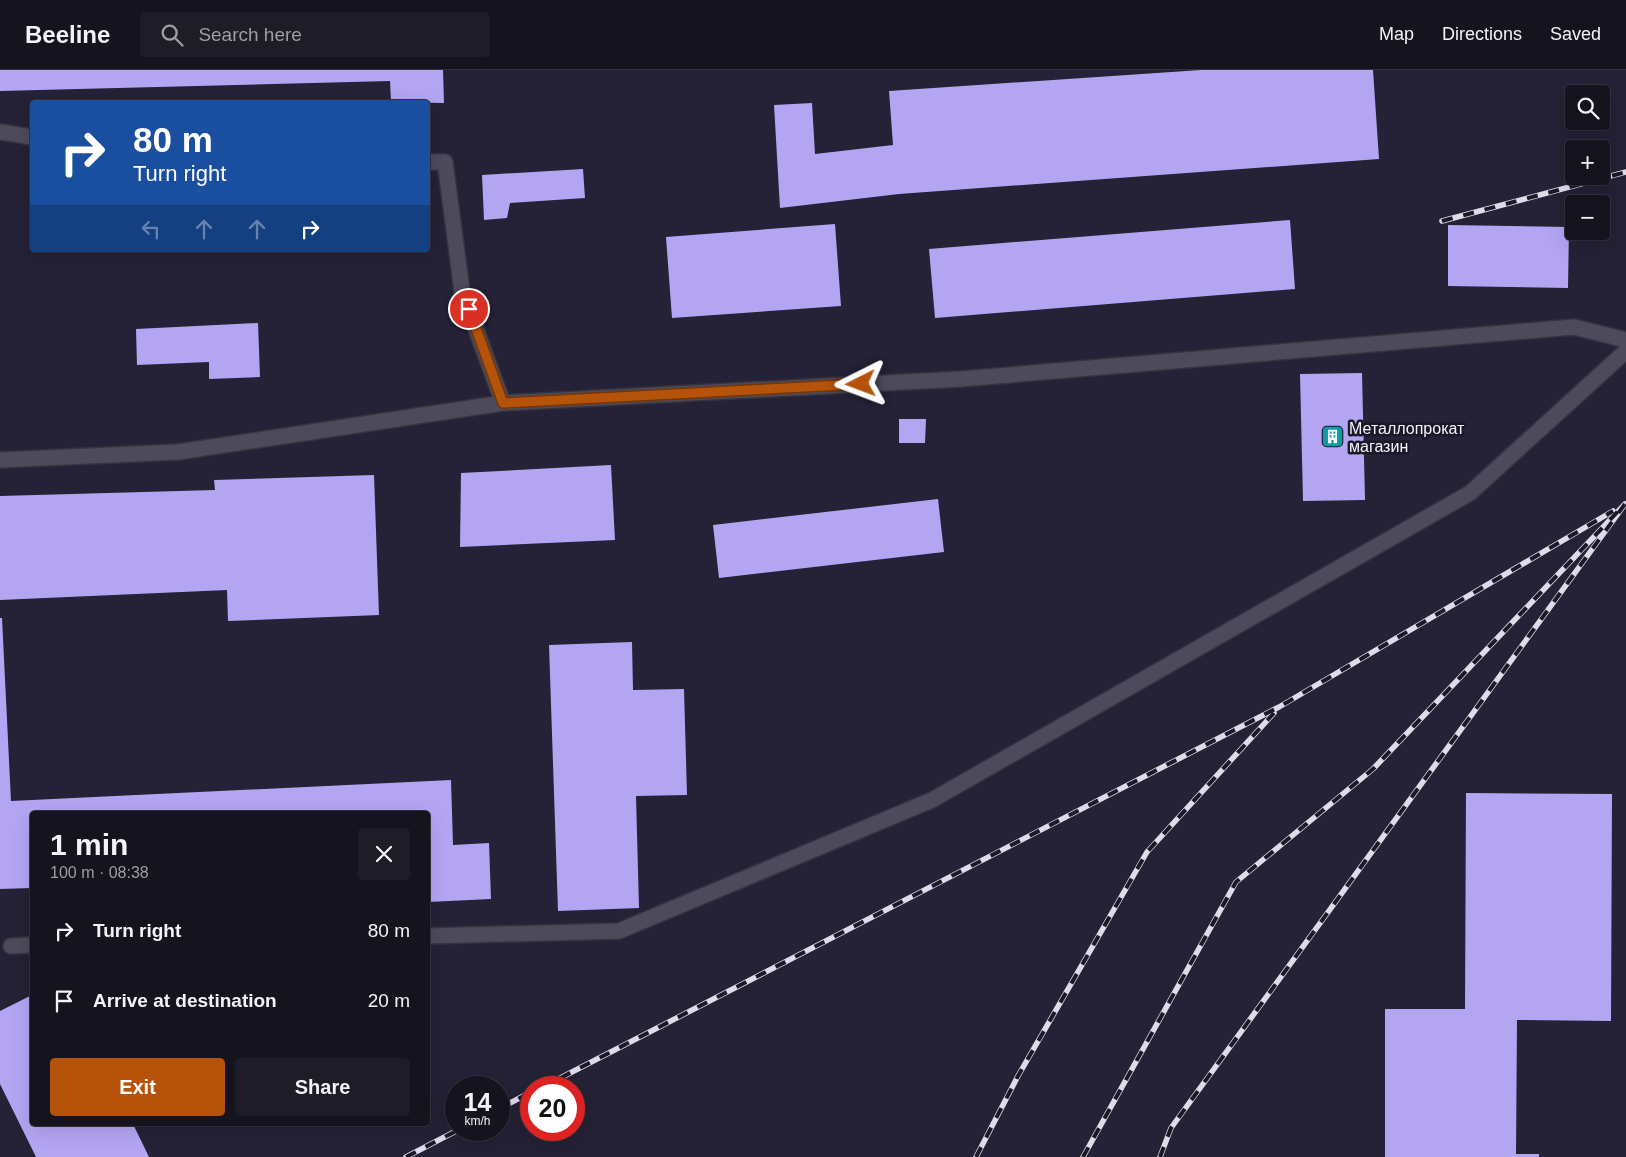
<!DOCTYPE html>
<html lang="en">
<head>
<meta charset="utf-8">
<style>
  body { margin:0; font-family:Arial,sans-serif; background:#1d1c27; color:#f1f3f6; height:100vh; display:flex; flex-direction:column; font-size:19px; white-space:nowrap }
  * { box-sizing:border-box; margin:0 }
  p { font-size:16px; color:#9d9ea4 }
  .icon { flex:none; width:28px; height:28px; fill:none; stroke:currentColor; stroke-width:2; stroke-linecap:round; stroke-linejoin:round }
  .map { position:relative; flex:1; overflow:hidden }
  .details { position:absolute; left:30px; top:741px; width:400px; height:315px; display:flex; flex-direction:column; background:#14131e; border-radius:5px; box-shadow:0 5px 20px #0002,0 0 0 1px #33323c }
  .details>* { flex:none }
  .banner { position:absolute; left:30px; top:30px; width:400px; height:152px; border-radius:5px; box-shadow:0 5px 20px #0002,0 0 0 1px #33323c; background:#1a4fa0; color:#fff; overflow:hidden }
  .buttons { position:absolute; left:1565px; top:15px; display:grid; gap:10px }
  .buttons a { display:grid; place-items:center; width:45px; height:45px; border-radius:5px; background:#14131e; box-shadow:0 5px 20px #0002,0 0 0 1px #33323c; font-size:25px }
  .speed { position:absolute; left:445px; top:1006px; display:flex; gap:10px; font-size:25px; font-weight:700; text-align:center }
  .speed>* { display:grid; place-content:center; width:65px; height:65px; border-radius:50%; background:#14131e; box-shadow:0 5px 20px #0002,0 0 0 1px #33323c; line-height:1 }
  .speed small { font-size:12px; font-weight:400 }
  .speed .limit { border:8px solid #d22; background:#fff; color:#111 }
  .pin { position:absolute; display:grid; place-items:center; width:42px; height:42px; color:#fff; margin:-21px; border:2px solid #fff; border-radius:50%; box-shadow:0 1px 5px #0007 }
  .me { position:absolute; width:55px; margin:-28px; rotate:267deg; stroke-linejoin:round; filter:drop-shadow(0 0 4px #0008) }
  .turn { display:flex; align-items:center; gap:18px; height:105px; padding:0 20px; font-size:22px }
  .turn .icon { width:65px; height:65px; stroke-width:2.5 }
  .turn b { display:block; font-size:35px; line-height:42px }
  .lanes { display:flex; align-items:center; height:48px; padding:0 20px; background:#0003; justify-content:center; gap:25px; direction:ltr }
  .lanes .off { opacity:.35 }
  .round { display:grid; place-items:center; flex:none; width:52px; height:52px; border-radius:5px; background:#1d1c27 }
  .headline { display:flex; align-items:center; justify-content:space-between; height:85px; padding:0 20px }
  h1 { font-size:30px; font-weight:700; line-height:38px }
  .button { display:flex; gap:10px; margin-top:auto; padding:10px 20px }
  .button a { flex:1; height:58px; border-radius:5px; background:#b45309; color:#fff; font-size:20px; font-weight:700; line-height:58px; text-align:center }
  .button a+a { background:#1d1c27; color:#f1f3f6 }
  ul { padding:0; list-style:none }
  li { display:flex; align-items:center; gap:15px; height:70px; padding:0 20px }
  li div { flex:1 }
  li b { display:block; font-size:19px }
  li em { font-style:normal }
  header { display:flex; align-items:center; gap:30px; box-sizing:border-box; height:70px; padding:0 25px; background:#14131e; border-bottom:1px solid #33323c }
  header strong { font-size:24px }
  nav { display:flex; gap:28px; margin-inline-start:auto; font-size:18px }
  .search { width:350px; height:45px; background:#1d1c27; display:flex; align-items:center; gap:12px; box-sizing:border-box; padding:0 18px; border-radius:5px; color:#9d9ea4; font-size:19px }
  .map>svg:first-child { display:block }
</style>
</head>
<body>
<header>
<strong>Beeline</strong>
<div class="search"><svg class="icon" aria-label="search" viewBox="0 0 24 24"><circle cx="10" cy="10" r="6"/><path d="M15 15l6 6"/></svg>Search here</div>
<nav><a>Map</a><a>Directions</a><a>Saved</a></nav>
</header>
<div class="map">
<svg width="1626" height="1087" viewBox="0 0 1626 1087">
  <rect width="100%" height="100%" fill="#1b1928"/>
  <path fill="#252136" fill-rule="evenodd" d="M0,0H1626V1087H0ZM1574,24H1601V51H1574ZM32,32H428V180H32ZM1574,79H1601V106H1574ZM1574,134H1601V161H1574ZM32,744H428V1054H32ZM456,1018H499V1060H456ZM531,1018H574V1060H531Z"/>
  <g fill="#b4a5f3">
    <path d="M0,0H443L444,33L391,32L390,11L0,21Z"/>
    <path d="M1201,0H1373L1379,89L899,124L780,138L774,35L812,33L815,84L893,75L889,21Z"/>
    <path d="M158,29V32H130V31Z"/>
    <path d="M583,99L585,128L510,133L507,148L484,150L482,105Z"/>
    <path d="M1290,150L1295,219L935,248L929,179Z"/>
    <path d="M835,154L841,236L672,248L666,167Z"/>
    <path d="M1448,155L1569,157L1568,218L1448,216Z"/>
    <path d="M258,253L260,307L209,309V292L137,295L136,259Z"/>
    <path d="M1362,303L1365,430L1303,431L1300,304Z"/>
    <path d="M899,349H926L925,373H899Z"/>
    <path d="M611,395L615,470L460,477L461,403Z"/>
    <path d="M374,405L379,545L228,551L227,520L0,530V426L215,420L214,410Z"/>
    <path d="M938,429L944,482L719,508L713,455Z"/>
    <path d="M0,548H2L11,731L451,710L453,775L489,773L491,829L428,832V744H32V818L0,819Z"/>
    <path d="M632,572L633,620L684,619L687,725L636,726L639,838L558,841L549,575Z"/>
    <path d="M1466,723L1612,724L1611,951L1517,950L1516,1084H1539V1087H1385V939H1465Z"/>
    <path d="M32,925V1054H133L149,1087H36L0,1014V941Z"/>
  </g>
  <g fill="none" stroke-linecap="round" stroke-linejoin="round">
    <defs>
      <g id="minor">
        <path d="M0,62L32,67"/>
        <path d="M428,92H445L462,221L503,333"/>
        <path d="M0,390L178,382L503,333L961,309L1574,257L1626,270"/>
        <path d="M428,866L619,861L932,730L1470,423L1626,281"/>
        <path d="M11,876L32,875"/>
      </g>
    </defs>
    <use href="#minor" stroke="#36343f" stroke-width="18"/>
    <use href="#minor" stroke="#4d4a5b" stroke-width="15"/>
    <defs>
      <g id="rail">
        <path d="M1442,151L1626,102"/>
        <path d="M541,1018L1279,637L1613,441"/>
        <path d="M499,1039L531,1022"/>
        <path d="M406,1087L458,1060"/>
        <path d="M976,1087L1018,1006L1147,782L1274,643"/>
        <path d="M1083,1087L1236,812L1373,699L1625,434L1171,1058L1160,1087"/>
      </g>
    </defs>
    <use href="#rail" stroke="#dedce8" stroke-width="5.5"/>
    <use href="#rail" stroke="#1b1928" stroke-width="4" stroke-dasharray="11" stroke-linecap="butt"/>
  </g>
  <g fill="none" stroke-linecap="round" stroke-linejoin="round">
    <defs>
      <path id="route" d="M469,239L503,333L861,314"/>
    </defs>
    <use href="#route" stroke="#753606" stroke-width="12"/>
    <use href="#route" stroke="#b45309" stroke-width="9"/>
  </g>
  <defs>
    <symbol id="building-square" viewBox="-11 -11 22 22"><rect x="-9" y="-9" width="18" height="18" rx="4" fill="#0f9aa8" stroke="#1b1928"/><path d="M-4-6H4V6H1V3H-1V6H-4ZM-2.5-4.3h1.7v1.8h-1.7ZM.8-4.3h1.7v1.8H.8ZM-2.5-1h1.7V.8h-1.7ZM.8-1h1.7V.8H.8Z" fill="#fff"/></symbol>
  </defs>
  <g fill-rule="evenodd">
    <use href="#building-square" x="1320" y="354" width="25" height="25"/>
  </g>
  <g text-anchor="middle" stroke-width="5" stroke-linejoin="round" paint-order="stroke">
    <g font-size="16" fill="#f4f2fd" stroke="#1b1928" text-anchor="start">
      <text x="1349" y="364">Металлопрокат<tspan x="1349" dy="18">магазин</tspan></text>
    </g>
  </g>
</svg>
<div class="buttons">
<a><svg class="icon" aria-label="search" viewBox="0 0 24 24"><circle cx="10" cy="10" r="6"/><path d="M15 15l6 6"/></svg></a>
<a>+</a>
<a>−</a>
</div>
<div class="speed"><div>14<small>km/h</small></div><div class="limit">20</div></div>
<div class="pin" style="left:469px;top:239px;background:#d93025"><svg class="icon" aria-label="arrive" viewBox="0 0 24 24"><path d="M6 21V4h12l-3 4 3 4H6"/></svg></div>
<svg class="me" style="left:861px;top:314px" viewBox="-20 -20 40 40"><path d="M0-17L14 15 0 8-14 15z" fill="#b45309" stroke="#fff" stroke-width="4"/></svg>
<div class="banner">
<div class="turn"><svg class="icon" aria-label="right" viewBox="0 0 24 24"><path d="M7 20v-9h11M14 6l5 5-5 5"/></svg><div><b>80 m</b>Turn right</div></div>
<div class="lanes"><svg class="icon off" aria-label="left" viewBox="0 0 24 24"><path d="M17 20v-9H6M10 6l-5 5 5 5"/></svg><svg class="icon off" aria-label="ahead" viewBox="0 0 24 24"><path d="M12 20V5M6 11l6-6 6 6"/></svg><svg class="icon off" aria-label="ahead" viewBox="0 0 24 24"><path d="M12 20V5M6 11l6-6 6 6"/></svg><svg class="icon" aria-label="right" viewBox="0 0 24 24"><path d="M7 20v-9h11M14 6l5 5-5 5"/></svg></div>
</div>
<section class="details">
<div class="headline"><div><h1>1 min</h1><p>100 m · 08:38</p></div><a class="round"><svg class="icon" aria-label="close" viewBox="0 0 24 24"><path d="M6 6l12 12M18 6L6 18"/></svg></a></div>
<ul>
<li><svg class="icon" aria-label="right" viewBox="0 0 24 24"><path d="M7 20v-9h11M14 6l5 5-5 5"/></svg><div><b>Turn right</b></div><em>80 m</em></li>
<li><svg class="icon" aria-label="arrive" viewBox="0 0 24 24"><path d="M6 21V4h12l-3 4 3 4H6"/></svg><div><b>Arrive at destination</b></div><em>20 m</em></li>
</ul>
<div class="button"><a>Exit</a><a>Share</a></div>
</section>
</div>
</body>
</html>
